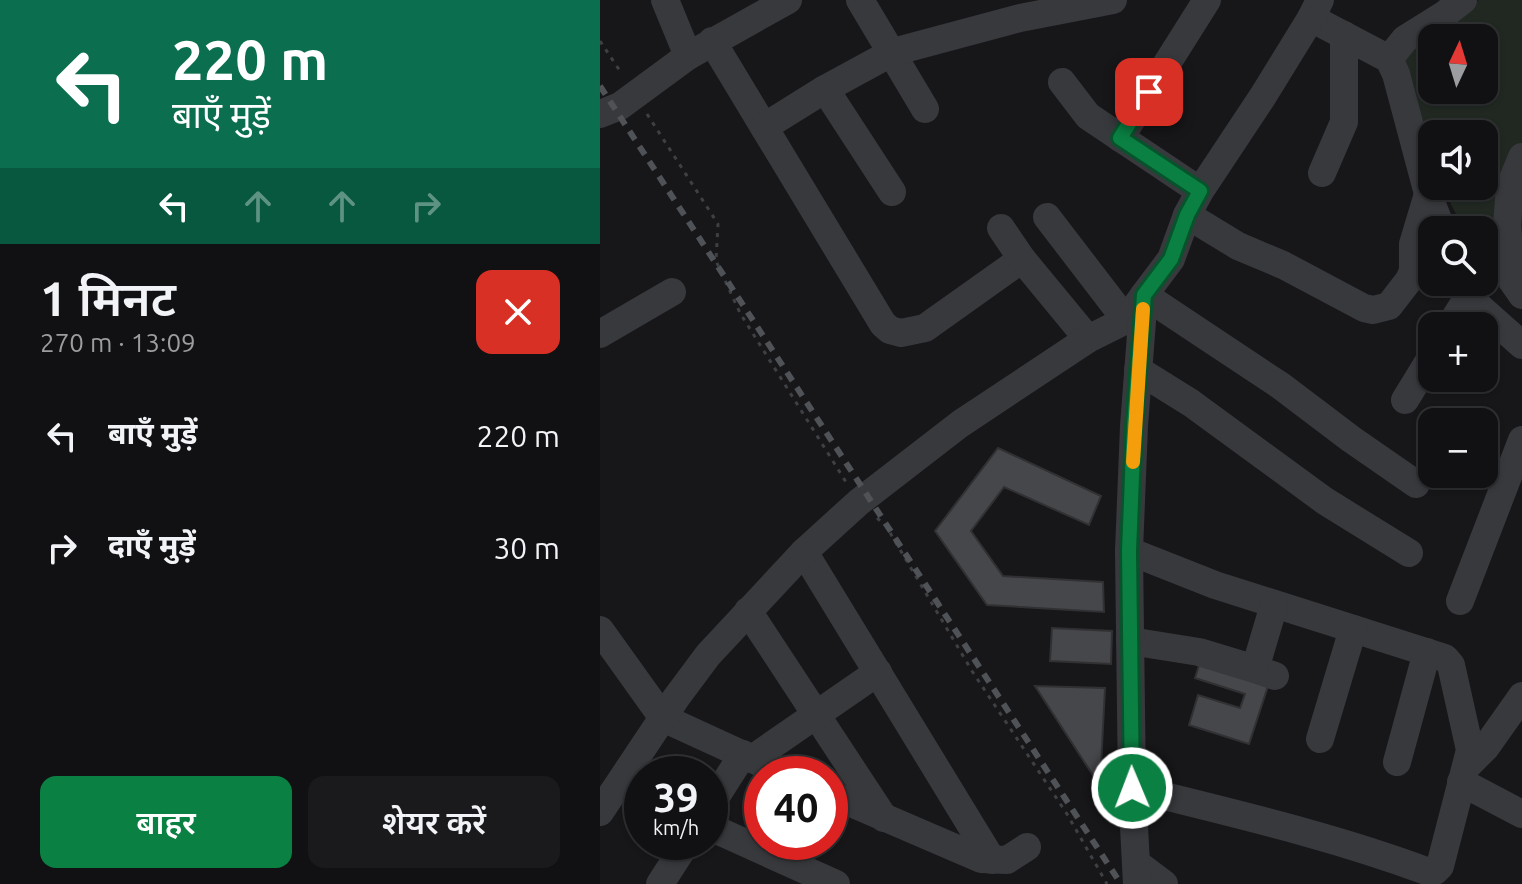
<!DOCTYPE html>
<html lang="hi">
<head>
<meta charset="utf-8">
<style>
  body { margin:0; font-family:Ubuntu,"Noto Sans Devanagari",sans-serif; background:#1a1a1c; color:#f1f3f6; height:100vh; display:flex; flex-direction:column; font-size:30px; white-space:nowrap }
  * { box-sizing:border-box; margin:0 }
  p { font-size:26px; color:#9c9da0 }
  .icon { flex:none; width:44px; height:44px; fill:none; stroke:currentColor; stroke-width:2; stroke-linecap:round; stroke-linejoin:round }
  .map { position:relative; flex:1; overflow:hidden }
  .sheet { display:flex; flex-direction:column; background:#111113; width:600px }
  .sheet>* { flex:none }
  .banner { background:#0b6e4f; color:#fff; overflow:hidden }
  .needle { width:52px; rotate:4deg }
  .tools { position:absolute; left:818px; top:24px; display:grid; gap:16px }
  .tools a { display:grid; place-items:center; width:80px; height:80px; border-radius:16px; background:#111113; box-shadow:0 2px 6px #0004,0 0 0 2px #303133; font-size:40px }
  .speed { position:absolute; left:24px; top:756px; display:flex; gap:16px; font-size:40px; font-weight:700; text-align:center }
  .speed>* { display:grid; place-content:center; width:104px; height:104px; border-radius:50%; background:#111113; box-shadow:0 2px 6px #0004,0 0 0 2px #303133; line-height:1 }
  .speed small { font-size:20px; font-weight:400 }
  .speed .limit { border:12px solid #d22; background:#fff; color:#111 }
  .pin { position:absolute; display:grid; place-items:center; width:68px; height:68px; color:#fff; margin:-34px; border-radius:16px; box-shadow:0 4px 12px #0006 }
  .me { position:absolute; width:88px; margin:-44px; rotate:359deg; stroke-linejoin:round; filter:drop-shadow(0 0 6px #0008) }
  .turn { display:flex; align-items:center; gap:28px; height:168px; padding:0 40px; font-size:36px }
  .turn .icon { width:104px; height:104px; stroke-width:2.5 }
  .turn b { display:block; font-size:56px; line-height:68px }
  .lanes { display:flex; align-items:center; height:76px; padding:0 40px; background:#0003; justify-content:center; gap:40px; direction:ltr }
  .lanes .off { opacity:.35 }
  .round { display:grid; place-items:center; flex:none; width:84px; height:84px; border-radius:16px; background:#1a1a1c }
  .overview { display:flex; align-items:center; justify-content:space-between; height:136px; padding:0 40px }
  h1 { font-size:48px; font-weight:600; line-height:60px }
  .button { display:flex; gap:16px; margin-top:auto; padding:16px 40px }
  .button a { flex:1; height:92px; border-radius:16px; background:#0b8043; color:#fff; font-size:32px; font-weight:600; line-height:92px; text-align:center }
  .button a+a { background:#1a1a1c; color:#f1f3f6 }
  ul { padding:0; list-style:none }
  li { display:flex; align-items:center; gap:24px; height:112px; padding:0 40px }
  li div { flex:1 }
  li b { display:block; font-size:30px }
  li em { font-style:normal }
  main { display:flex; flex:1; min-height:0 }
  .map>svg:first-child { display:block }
</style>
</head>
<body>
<main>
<section class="sheet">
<div class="banner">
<div class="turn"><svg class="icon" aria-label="left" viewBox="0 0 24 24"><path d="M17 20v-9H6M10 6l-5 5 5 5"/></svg><div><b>220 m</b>बाएँ मुड़ें</div></div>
<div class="lanes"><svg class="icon" aria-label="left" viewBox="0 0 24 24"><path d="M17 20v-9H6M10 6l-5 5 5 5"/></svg><svg class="icon off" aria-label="ahead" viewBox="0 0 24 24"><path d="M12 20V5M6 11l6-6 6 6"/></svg><svg class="icon off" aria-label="ahead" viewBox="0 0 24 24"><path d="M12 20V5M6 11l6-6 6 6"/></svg><svg class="icon off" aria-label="right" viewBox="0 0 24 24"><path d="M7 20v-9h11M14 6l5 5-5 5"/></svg></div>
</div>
<div class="overview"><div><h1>1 मिनट</h1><p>270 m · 13:09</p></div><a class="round" style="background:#d93025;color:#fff"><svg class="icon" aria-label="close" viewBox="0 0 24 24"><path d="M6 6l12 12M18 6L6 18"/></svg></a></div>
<ul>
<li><svg class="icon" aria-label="left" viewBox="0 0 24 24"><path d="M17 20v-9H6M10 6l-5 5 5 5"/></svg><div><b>बाएँ मुड़ें</b></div><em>220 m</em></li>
<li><svg class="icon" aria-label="right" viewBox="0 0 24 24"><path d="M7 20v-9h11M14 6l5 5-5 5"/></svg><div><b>दाएँ मुड़ें</b></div><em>30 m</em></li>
</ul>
<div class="button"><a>बाहर</a><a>शेयर करें</a></div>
</section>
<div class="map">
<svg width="922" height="884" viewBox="0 0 922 884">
  <rect width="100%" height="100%" fill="#171719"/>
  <path fill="#212822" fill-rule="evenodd" d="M879,0H922V308L888,278L884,271V230H864L842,186H884V134H832V158L803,64L813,43ZM832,38H884V90H832Z"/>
  <g fill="#46474b" stroke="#313134" stroke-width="2">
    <path d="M398,448L501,496L489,525L404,487L371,531L403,576L503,582L504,612L387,605L335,531Z"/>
    <path d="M452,628L512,631L511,664L450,661Z"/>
    <path d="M602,656L671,677L649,744L589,725L598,695L640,708L645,694L595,678Z"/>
    <path d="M435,686L505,688L500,786Z"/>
  </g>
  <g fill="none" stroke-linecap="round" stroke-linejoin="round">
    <g stroke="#3e4044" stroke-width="3" stroke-dasharray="4 6" stroke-linecap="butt">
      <path d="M0,41L22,74"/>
      <path d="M47,114L118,224L116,261L140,313L246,482"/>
      <path d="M277,518L286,526L372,671L467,814L507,884"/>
    </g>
    <g stroke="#38393d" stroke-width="28">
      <path d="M65,0L88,56"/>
      <path d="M260,0L325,109"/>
      <path d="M711,18L789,59L796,74L828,194L842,230"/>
      <path d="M112,41L283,324L290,330L301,333L325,328L422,259"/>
      <path d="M789,59L805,39L845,14L863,0"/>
      <path d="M462,82L488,116L600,191"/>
      <path d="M225,89L292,192"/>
      <path d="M0,114L20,106L88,56L188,0"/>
      <path d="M164,127L225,89L293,52L420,18L513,0"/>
      <path d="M520,138L607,0"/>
      <path d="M922,157L910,186L907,226L913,282L922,295"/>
      <path d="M722,173L744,122V35"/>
      <path d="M587,215L638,246L683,265L764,308L773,310L789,306L809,280L813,271V244L828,194"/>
      <path d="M447,217L526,320"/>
      <path d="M401,228L422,259L488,339"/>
      <path d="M863,282L868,297L922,345"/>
      <path d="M850,326L868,297"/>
      <path d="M0,334L72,292"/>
      <path d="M538,370L591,403L725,501L809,553"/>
      <path d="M805,400L832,356"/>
      <path d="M529,551L615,585L845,658L851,665L870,750L840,866L835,871L829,872C733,836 632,813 532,788"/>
      <path d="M204,552L392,860"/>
      <path d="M860,601L922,440"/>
      <path d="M674,605L655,669L675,676"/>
      <path d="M148,611L284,818"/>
      <path d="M0,630L63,718L185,774"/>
      <path d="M530,641L599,652L655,669"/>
      <path d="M720,739L753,629"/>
      <path d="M152,759L278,672"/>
      <path d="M797,762L827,652"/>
      <path d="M866,767L886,747L922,696"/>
      <path d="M861,782L922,814"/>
      <path d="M230,794L381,859L407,860L427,847"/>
      <path d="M110,806L143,754"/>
      <path d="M0,812L76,698L108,655L204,552L259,502L360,424L488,339L526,320L544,295L681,386L751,439L816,484"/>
      <path d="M110,827L236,884"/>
      <path d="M536,863L564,884"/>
      <path d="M60,884L87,842"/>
      <path d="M537,884L532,788L529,551L534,426L544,295L571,259L587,215L600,191L663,96L711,18L720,0"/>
    </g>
    <path stroke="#4f5256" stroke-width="6" stroke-dasharray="10 8" stroke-linecap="butt" d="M0,86L521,884"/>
  </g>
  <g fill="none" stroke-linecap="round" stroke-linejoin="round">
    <defs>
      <path id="route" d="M532,788L529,551L534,426L544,295L571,259L587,215L600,191L520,138L549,92"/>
    </defs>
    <use href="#route" stroke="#07532c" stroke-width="20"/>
    <use href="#route" stroke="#0b8043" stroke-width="14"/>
    <path stroke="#f59e0b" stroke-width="14" d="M533,462L543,309"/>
  </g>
</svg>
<div class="tools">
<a><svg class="needle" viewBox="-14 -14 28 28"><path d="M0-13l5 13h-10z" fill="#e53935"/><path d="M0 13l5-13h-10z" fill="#9c9da0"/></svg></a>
<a><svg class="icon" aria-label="sound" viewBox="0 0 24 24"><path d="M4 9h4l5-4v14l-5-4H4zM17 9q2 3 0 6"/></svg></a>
<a><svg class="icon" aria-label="search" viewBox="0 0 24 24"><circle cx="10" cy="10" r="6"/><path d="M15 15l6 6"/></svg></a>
<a>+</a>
<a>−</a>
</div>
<div class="speed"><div>39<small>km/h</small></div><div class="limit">40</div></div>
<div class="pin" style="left:549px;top:92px;background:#d93025"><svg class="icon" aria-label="arrive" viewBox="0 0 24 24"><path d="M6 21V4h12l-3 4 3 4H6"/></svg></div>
<svg class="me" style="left:532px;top:788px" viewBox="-20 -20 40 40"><circle r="17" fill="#0b8043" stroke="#fff" stroke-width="3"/><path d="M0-11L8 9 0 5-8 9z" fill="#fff"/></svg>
</div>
</main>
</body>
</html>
